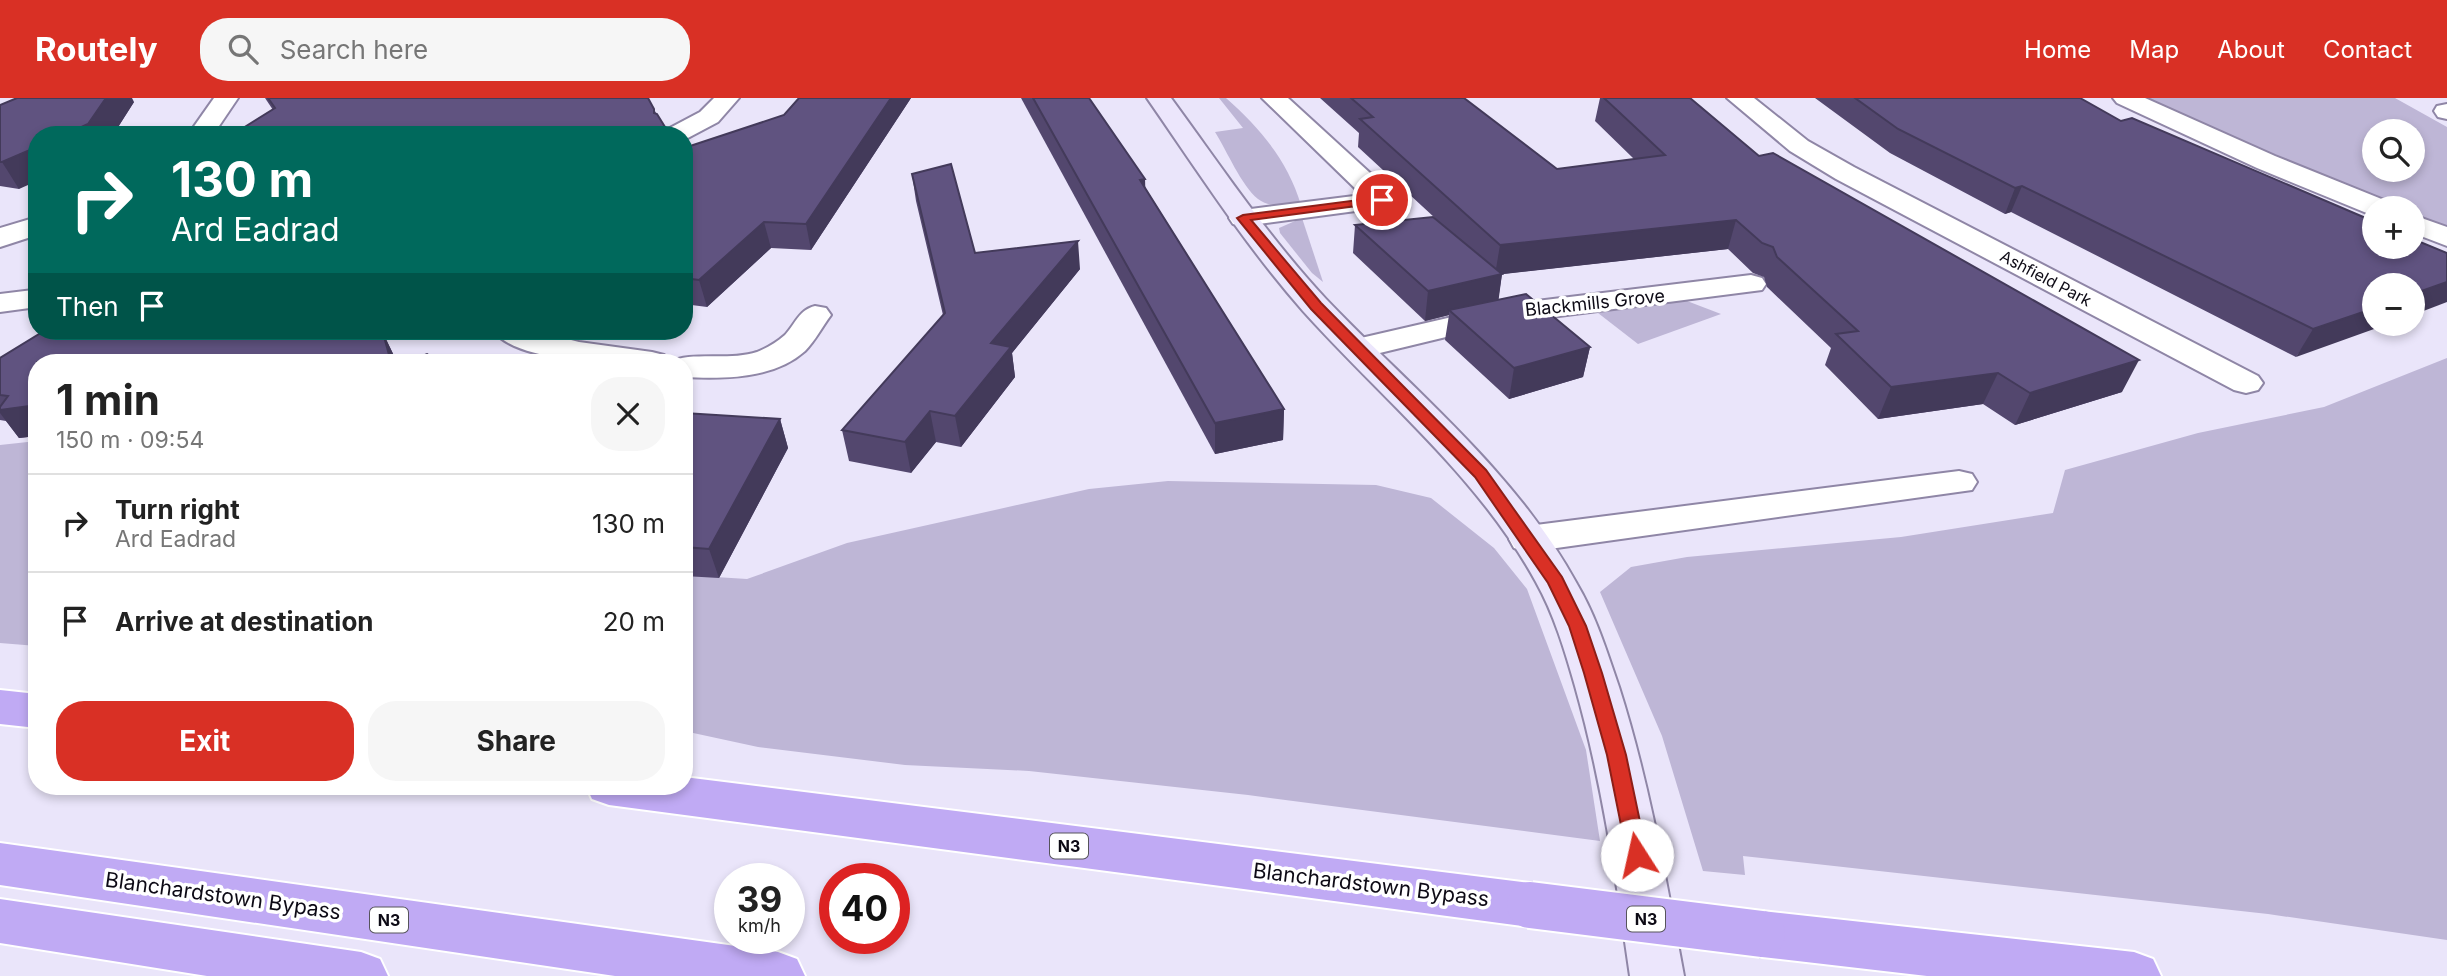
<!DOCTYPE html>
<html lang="en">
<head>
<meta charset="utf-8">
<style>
  body { margin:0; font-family:Inter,sans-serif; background:#f6f6f6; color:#222; height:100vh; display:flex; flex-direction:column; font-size:26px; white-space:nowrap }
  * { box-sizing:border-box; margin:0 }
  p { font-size:23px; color:#767676 }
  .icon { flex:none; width:38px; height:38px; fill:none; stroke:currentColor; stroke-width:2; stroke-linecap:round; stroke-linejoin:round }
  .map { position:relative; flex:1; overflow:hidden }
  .drawer { position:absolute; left:28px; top:256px; width:665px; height:441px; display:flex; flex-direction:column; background:#fff; border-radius:28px; box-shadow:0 4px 10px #0003 }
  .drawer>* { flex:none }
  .guide { position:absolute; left:28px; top:28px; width:665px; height:214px; border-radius:28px; box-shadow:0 4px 10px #0003; background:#00695c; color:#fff; overflow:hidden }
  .tools { position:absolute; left:2362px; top:21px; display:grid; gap:14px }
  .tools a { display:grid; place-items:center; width:63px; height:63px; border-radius:50%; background:#fff; box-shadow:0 4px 10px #0003; font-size:35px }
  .speed { position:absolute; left:714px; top:765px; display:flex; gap:14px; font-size:35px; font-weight:700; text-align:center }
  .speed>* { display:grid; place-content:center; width:91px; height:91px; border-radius:50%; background:#fff; box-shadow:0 4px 10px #0003; line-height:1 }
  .speed small { font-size:18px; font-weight:400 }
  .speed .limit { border:10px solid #d22; background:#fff; color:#111 }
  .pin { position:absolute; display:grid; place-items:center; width:60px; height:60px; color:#fff; margin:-30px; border:4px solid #fff; border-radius:50%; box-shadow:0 2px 7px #0007 }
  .me { position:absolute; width:77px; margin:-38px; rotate:350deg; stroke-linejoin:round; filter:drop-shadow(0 0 5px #0008) }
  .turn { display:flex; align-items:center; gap:24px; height:147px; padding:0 28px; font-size:32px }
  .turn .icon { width:91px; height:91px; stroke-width:2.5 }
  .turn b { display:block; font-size:49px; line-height:60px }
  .then { display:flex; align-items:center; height:66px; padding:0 28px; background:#0003; gap:14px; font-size:26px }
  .round { display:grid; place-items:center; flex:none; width:74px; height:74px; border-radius:28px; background:#f6f6f6 }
  .summary { display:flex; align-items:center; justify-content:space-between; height:119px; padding:0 28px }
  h1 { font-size:42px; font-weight:700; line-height:52px }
  .button { display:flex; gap:14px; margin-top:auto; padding:14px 28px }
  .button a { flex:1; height:80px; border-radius:28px; background:#d93025; color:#fff; font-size:28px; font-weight:700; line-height:80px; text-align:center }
  .button a+a { background:#f6f6f6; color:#222 }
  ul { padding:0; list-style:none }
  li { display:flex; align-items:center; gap:21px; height:98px; padding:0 28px; border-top:2px solid #e0e0e0 }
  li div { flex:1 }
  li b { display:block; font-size:26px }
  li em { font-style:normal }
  header { display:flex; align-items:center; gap:42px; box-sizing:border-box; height:98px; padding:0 35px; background:#d93025; color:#fff }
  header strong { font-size:33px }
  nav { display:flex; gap:38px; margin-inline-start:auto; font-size:24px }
  .search { width:490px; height:63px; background:#f6f6f6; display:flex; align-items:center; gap:18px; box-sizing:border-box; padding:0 24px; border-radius:28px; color:#767676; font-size:26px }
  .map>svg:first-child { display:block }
</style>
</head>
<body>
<header>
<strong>Routely</strong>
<div class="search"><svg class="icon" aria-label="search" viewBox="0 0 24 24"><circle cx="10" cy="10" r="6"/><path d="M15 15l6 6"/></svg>Search here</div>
<nav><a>Home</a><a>Map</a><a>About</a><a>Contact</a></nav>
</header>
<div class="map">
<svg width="2447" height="878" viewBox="0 0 2447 878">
  <rect width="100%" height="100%" fill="#eae5fa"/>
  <g fill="#beb6d6" fill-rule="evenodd">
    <path d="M1219,0H1226C1260,30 1288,63 1301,107C1288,107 1269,110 1258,101C1241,87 1227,53 1215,34L1243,30Z"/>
    <path d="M2138,0H2395L2447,29V134L2413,120V110H2389L2232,44ZM2375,33H2413V72H2375Z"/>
    <path d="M1302,120L1323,184L1312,175L1280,135L1279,130Z"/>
    <path d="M1687,203L1721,216L1638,246L1598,215L1627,209Z"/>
    <path d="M2447,260V842L2268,816L1743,758L1745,777L1703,773L1662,638L1600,494L1631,469L1687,459L1901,439L2053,415L2065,372L2198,335L2324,309Z"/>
    <path d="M37,343V548L0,545V347Z"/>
    <path d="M1168,383L1376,387L1431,400L1494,450L1527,491L1586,652L1600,743L1248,697L1029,673L905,667L758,649L684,633V477L747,481L847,445L1089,391Z"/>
  </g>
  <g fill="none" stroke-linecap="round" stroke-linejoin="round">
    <defs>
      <g id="street">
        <path d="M214,0H238L213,37H188Z"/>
        <path d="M714,0H739L718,24L684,42V37H663L666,32L700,14Z"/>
        <path d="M1262,0H1288L1393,96L1397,102L1393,108L1243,128L1233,126L1229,120L1233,114L1243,112L1362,97Z"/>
        <path d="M1727,0H1754L1808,43L1854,69L2258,278L2263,285L2258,292L2246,295L2234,292L1836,81L1790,53Z"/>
        <path d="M2113,0H2145L2275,58L2389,104L2393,110H2375V117L2369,116L2257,70L2117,5Z"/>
        <path d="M2447,6V21L2438,19L2434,13L2437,8Z"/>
        <path d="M2413,117L2447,129V148L2413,135Z"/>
        <path d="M37,119V137L0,149V130Z"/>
        <path d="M1751,177L1762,180L1766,186L1762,192L1504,225L1359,260L1348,257L1343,250L1348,243L1504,207Z"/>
        <path d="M33,192L37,193V209L0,214V196Z"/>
        <path d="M815,208L826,210L831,217C822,229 815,243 805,253C774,281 723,281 684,279V264H671C688,253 732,263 757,254C767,250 777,244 785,237C796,225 799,212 815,208Z"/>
        <path d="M494,233H536L579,244L652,254L664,257L668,264C630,266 518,267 494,233Z"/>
        <path d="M1959,373L1972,376L1977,384L1972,392L1528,454L1514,450L1509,441L1514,432L1528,428Z"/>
      </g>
      <path id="secondary" d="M1147,0H1171C1221,68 1268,139 1326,201C1414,293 1515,373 1577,486C1596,518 1607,554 1619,589C1649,683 1666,781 1684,878H1630C1616,781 1602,683 1575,588C1565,553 1554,516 1536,484C1478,378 1383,302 1303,213C1245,147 1197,72 1147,0Z"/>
      <g id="highway">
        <path d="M0,592L37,596V630L0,626Z"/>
        <path d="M684,679L1530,785L1548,791L1555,807L1548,823L1530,829L609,707L592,701L586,688H684Z"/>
        <path d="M0,745L778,854L797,861L805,878H615L0,787Z"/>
        <path d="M0,801L361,854L380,861L388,878H207L0,845Z"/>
        <path d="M1762,813L2134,854L2153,861L2161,878H1927L1762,859L1744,852L1736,836L1744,820Z"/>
      </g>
    </defs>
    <use href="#street" stroke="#8f86a6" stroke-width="4"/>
    <use href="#secondary" stroke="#8f86a6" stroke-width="4"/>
    <use href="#highway" stroke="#fff" stroke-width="4"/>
    <use href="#street" fill="#fff" fill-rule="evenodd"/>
    <use href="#secondary" fill="#ece6fc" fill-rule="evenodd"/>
    <use href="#highway" fill="#c0aaf4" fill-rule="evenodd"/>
    <defs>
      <path id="highway-bridge" d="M1530,807L1762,836"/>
    </defs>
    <use href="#highway-bridge" stroke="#fff" stroke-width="50" stroke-linecap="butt"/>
    <use href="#highway-bridge" stroke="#c0aaf4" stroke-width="46"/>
  </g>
  <g fill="#53476e">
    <path d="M265,0H648L654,11L656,15L273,12Z"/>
    <path d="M799,0H911L811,152L771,150L707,209L684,206V50L784,17Z"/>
    <path d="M1021,0H1089L1284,311L1283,342L1215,356Z"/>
    <path d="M1320,0H1464L1557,71L1634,61L1595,23L1600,0H1690L1759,58L2122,294L2015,327L1983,306L1878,321L1825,267L1831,250L1767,189L1764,179L1753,175L1728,151L1502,176L1498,202L1590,249L1583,279L1509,301L1445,242L1449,217L1425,223L1353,155L1355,127L1435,120L1358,49L1359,35Z"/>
    <path d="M1815,0H2080L2121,23L2375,149L2296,259L2011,114L2005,116L1890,55Z"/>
    <path d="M134,4L113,37H37L19,91L0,88V7Z"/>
    <path d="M912,76L975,155L1080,171L1012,255L1015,279L961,349L936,344L911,375L849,363L842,332L943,217L916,103Z"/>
    <path d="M383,235L397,264H37V338L19,340L6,323L0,322V260L372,238Z"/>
    <path d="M684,315L780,321L788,350L719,480L684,478Z"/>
  </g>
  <g fill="#433a5a">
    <path d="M106,0H132L134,4L113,37H64Z"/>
    <path d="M891,0H911L811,152L806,126Z"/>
    <path d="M37,49V83L19,91L2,64Z"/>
    <path d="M1145,81L1146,109L1140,82Z"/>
    <path d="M2022,88L2011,114L2005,116L2015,90Z"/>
    <path d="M1736,122L1728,151L1495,177L1500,147Z"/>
    <path d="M764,124L771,150L707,209L699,182Z"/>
    <path d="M1078,143L1080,171L1012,255L1015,279L961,349L955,318L991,245Z"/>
    <path d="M1502,176L1498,206L1449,212V217L1425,223L1428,193Z"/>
    <path d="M2447,184V204L2413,217V196Z"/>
    <path d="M2375,210V226H2388L2296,259L2313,231Z"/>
    <path d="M364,233H371L379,264L366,240Z"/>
    <path d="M383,235L397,264H391Z"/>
    <path d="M1590,249L1583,279L1509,301L1514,270Z"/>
    <path d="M2139,262L2122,294L2015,327L2030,295Z"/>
    <path d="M1998,275L1983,306L1878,321L1891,289Z"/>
    <path d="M37,307V338L19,340L0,315V312Z"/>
    <path d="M1284,311L1283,342L1215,356V325Z"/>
    <path d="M930,313L936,344L911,375L905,344Z"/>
    <path d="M780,321L788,350L719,480L709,451Z"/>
  </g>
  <g fill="#605380" stroke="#433a5a" stroke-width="2">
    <path d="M17,0H106L88,26L64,37H37V49L2,64H0V7Z"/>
    <path d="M268,0H648L654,11V15L657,16L670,37H232L275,10Z"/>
    <path d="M799,0H891L806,126L764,124L699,182L684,180V50L784,17Z"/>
    <path d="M1033,0H1089L1145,81L1140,82L1284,311L1215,325Z"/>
    <path d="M1351,0H1464L1557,71L1665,57L1604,0H1690L1759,58L1773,55L2139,262L2030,295L1998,275L1891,289L1836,236L1858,233L1777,159L1773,149L1762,145L1736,122L1500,147L1360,21L1373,19Z"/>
    <path d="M1855,0H2080L2121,23L2132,20L2375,124V149H2413V141L2447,155V184L2413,196V187H2375V210L2313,231L2022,88L2015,90L1898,31Z"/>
    <path d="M951,66L975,155L1078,143L991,245L1011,249L955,318L930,313L905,344L842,332L945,215L912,76Z"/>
    <path d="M1433,119L1502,176L1428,193L1355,127Z"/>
    <path d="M1526,196L1590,249L1514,270L1449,212Z"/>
    <path d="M44,233H364L366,240L383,235L391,264H37V307L0,312V309L8,298L0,297V260Z"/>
    <path d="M427,256L439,264H407Z"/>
    <path d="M684,315L780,321L709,451L684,449Z"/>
  </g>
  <path fill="#d93025" stroke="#8d1f18" stroke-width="2" d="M1382,99L1386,100V104L1251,122L1321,205L1486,372L1562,479L1586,528L1602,575L1626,657L1647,757L1644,763L1637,766L1630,763L1627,757L1607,657L1584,575L1569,528L1548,485L1475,379L1311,211L1237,120L1243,117Z"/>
  <g text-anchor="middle" stroke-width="7" stroke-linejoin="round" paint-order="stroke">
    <g font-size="16" fill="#0d0a15" stroke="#fff">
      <text transform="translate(2046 180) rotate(28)" y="6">Ashfield Park</text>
    </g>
    <g fill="#fff" stroke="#56545b" stroke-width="2">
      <rect x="1050" y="735.5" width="38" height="25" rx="5"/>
      <rect x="1627" y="808.5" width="38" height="25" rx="5"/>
      <rect x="370" y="809.5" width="38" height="25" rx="5"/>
    </g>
    <g font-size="16" font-weight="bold" fill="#0d0a15">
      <text x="1069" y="754">N3</text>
      <text x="1646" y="827">N3</text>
      <text x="389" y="828">N3</text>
    </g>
    <g font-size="18" fill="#0d0a15" stroke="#fff">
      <text transform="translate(1595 205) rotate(-6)" y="6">Blackmills Grove</text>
    </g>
    <g font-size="21" fill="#0d0a15" stroke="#fff">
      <text transform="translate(1371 787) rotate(7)" y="7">Blanchardstown Bypass</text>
      <text transform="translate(223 798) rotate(8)" y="7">Blanchardstown Bypass</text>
    </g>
  </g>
</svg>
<div class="tools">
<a><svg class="icon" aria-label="search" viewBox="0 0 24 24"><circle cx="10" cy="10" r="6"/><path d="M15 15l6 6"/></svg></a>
<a>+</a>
<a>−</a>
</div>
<div class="speed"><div>39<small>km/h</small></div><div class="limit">40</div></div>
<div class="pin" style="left:1382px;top:102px;background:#d93025"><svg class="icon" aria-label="arrive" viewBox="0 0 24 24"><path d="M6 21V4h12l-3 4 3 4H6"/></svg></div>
<svg class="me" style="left:1637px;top:757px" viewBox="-20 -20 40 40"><circle r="19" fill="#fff"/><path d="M0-13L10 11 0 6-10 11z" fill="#d93025"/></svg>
<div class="guide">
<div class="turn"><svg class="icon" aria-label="right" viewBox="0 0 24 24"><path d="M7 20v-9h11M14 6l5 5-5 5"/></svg><div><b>130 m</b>Ard Eadrad</div></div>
<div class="then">Then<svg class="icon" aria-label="arrive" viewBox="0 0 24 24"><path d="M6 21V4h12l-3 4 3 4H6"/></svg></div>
</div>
<section class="drawer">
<div class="summary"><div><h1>1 min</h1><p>150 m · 09:54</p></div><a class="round"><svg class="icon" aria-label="close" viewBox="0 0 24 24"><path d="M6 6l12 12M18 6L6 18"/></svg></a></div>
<ul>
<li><svg class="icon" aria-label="right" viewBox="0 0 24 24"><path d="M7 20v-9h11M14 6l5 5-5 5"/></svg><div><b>Turn right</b><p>Ard Eadrad</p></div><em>130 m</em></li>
<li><svg class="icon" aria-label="arrive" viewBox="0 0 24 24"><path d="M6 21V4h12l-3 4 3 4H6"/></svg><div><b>Arrive at destination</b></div><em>20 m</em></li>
</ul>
<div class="button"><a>Exit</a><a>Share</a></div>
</section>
</div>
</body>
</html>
